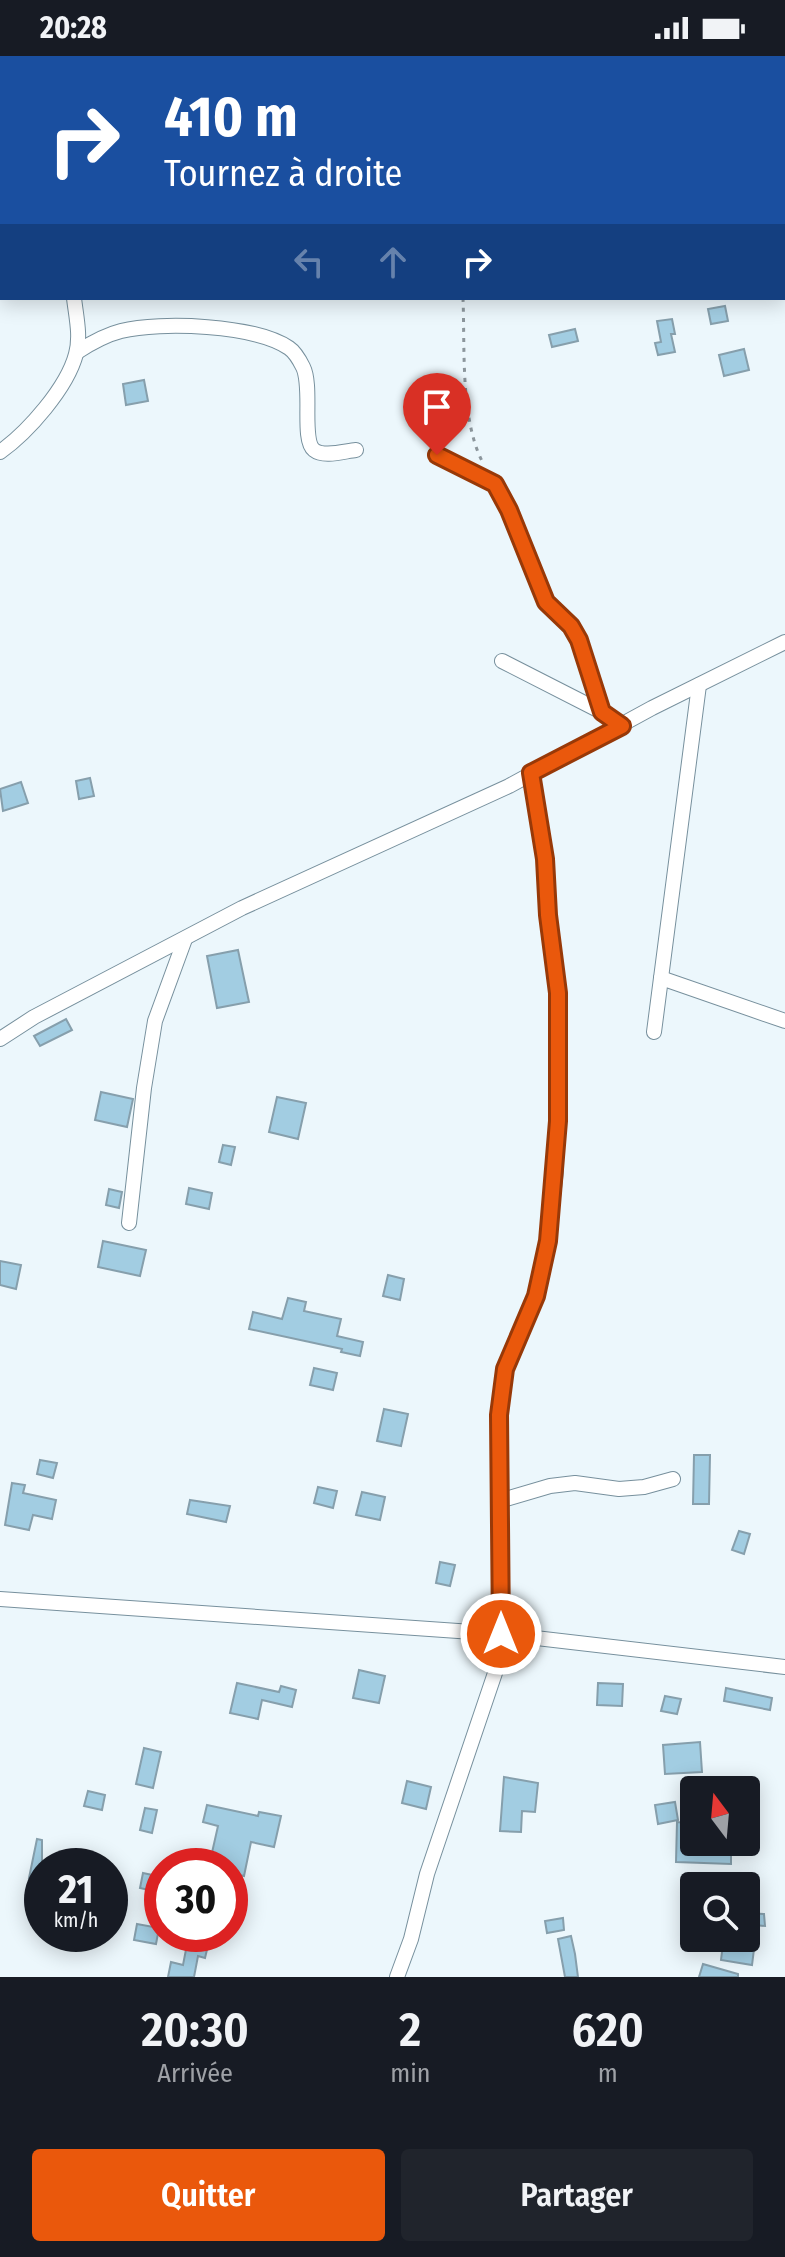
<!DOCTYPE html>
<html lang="fr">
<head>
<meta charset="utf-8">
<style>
  body { margin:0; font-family:"Fira Sans Condensed",sans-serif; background:#20242c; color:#f1f3f6; height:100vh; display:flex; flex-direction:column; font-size:30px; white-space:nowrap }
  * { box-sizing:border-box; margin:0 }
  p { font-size:26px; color:#9ea1a6 }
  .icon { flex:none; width:44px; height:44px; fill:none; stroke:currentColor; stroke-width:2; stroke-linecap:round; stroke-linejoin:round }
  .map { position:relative; height:1921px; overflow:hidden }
  .side { display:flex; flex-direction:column; background:#171b24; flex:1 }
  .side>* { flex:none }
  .guide { position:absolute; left:0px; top:0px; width:786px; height:244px; box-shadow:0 4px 20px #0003; background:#1a4fa0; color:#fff; overflow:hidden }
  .needle { width:52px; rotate:344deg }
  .buttons { position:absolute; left:680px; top:1720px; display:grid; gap:16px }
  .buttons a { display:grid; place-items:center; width:80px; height:80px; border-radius:8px; background:#171b24; box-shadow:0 4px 20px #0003; font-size:40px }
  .speed { position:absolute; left:24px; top:1792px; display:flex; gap:16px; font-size:40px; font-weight:700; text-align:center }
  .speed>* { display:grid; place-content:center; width:104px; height:104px; border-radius:50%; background:#171b24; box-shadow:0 4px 20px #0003; line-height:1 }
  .speed small { font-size:20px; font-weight:400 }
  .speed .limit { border:12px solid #d22; background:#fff; color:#111 }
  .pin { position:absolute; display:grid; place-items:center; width:68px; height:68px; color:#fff; margin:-82px -34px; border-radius:50% 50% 50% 0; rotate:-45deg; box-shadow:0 0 8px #0007 }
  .pin .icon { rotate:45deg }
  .me { position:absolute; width:88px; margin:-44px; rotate:0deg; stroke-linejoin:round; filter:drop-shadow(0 0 6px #0008) }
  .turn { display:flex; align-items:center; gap:28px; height:168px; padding:0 32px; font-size:36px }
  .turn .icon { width:104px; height:104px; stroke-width:2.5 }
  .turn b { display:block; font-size:56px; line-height:68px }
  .lanes { display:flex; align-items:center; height:76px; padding:0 32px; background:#0003; justify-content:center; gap:40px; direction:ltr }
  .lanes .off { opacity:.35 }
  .eta { display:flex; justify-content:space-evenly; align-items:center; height:136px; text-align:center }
  .eta b { font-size:48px; font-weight:600; line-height:56px }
  .action { display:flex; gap:16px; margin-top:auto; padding:16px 32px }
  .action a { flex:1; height:92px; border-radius:8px; background:#ea580c; color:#fff; font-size:32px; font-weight:600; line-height:92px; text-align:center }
  .action a+a { background:#20242c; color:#f1f3f6 }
  .status { display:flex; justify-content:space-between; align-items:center; height:56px; padding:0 40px; background:#171b24; direction:ltr }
  .status svg { height:22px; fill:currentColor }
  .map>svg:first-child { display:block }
</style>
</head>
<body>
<div class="status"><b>20:28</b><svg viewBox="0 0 49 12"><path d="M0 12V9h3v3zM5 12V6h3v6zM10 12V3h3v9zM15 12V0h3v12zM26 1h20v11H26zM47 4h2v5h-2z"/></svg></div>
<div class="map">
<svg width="785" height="1921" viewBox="0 0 785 1921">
  <rect width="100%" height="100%" fill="#ecf7fc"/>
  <g fill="#a2cde2" stroke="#869fac" stroke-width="2">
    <path d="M725,250L728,265L711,268L708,253Z"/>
    <path d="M672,263L675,278H671L675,296L658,299L655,287L661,286L657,265Z"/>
    <path d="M575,273L578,285L552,291L549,279Z"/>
    <path d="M744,293L749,314L724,320L719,299Z"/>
    <path d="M144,324L148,345L126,349L123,328Z"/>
    <path d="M90,722L94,740L79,743L76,725Z"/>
    <path d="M21,726L28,747L3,755L0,733Z"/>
    <path d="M238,894L249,946L217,952L207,900Z"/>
    <path d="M66,963L72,974L40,990L34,980Z"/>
    <path d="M101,1036L133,1043L127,1071L95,1064Z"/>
    <path d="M277,1041L306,1047L298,1083L269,1076Z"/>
    <path d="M223,1089L235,1091L231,1109L219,1106Z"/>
    <path d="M189,1132L212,1137L209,1153L186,1148Z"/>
    <path d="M109,1133L122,1136L119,1152L106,1149Z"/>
    <path d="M103,1185L146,1194L140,1220L98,1211Z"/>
    <path d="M0,1205L21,1209L16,1233L0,1229Z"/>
    <path d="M388,1219L404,1223L400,1244L383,1240Z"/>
    <path d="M288,1242L306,1246L304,1255L341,1263L337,1280L363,1286L360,1300L341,1296L342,1293L249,1273L253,1256L282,1263Z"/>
    <path d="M314,1312L337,1317L333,1334L310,1329Z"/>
    <path d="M384,1353L408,1358L401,1390L377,1385Z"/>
    <path d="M694,1399H710L709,1448H693Z"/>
    <path d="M40,1404L57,1407L53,1422L37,1418Z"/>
    <path d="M12,1427L25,1429L23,1437L56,1444L52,1463L33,1459L29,1474L5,1469Z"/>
    <path d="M318,1431L337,1435L333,1452L314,1447Z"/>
    <path d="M362,1436L385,1441L380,1464L356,1459Z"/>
    <path d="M190,1444L230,1450L226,1466L187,1458Z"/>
    <path d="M739,1475L750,1478L744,1498L732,1494Z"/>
    <path d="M440,1506L455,1509L450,1530L436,1527Z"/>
    <path d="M359,1614L385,1620L379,1647L353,1642Z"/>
    <path d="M237,1627L279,1636L281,1630L296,1634L292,1651L262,1644L258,1663L230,1657Z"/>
    <path d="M598,1627L623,1628L622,1650L597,1649Z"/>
    <path d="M726,1632L772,1642L770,1654L724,1645Z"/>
    <path d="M665,1640L681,1643L677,1658L661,1655Z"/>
    <path d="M700,1686L702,1716L665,1718L663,1689Z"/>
    <path d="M144,1692L161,1696L153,1732L136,1728Z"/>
    <path d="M504,1721L538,1727L535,1756L522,1755L521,1776L500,1775Z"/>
    <path d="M407,1725L431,1731L426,1753L402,1747Z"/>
    <path d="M88,1735L105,1739L102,1754L84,1750Z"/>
    <path d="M675,1746L678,1764L658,1768L655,1749Z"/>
    <path d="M207,1749L258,1760L259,1756L281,1760L274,1791L251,1786L244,1820L230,1817V1810H209L218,1770L203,1766Z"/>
    <path d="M145,1752L157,1754L152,1777L140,1774Z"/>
    <path d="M677,1766L694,1768V1786L731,1787V1808L676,1806Z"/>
    <path d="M37,1783L42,1784V1825L29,1822Z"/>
    <path d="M143,1817L162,1821V1837L140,1832Z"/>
    <path d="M746,1857L764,1858L765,1870L746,1868Z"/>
    <path d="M563,1862L564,1874L547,1877L545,1865Z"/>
    <path d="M137,1868L159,1872L156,1888L134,1884Z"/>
    <path d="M189,1878L210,1881L205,1902L198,1900L194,1921H168L171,1906L183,1909Z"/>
    <path d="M571,1880L575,1898L578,1921H565L558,1883Z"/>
    <path d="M723,1888L754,1893L752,1909L721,1904Z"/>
    <path d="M703,1908L738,1918V1921H699Z"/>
  </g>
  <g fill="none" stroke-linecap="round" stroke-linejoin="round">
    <defs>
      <g id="street">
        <path d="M517,0L521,2"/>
        <path d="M68,2L69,0"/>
        <path d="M784,103H785"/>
        <path d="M784,138H785"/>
        <path d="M784,153H785"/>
        <path d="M77,296C91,287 105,279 121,275C161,265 255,269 289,292C295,296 300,305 303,311C313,331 301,384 314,394C324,402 345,395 356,394"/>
        <path d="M0,396C28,376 67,332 76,298C81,280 76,260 74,242"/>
        <path d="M437,399L495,428L509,454L546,546L571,570L579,584L602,656"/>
        <path d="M502,605L602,656L622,670"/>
        <path d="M661,922L785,965"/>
        <path d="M654,976L699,629"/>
        <path d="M0,983L34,961L242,852L509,730L652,652L785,586"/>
        <path d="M129,1167L144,1032L155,965L185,883"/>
        <path d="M499,1445L550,1430L575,1427L619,1433L644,1431L673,1423"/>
        <path d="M0,1543L501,1578L785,1611"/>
        <path d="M397,1921L411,1883L427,1818L495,1617L501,1578L499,1359L505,1313L536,1240L548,1185L556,1114L558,937L548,859L545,803L531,717"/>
      </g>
    </defs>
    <use href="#street" stroke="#77909d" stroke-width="16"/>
    <path stroke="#8c969c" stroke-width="3" stroke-dasharray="4 6" stroke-linecap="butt" d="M463,242C465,293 460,363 483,407"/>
    <use href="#street" stroke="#fff" stroke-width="14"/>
  </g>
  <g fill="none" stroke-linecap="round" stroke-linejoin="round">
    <defs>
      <path id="route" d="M437,399L495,428L509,454L546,546L571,570L579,584L602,656L622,670L531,717L545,803L548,859L558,937V1065L548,1185L536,1240L505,1313L499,1359L501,1578"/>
    </defs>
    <use href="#route" stroke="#983908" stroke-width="20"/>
    <use href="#route" stroke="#ea580c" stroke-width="14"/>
  </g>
</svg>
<div class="buttons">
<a><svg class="needle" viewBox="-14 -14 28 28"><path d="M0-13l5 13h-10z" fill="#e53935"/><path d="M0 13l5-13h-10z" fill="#9ea1a6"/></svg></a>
<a><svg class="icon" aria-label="search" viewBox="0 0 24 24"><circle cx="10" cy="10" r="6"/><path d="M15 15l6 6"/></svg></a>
</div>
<div class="speed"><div>21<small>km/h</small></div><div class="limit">30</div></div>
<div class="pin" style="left:437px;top:399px;background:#d93025"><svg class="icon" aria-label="arrive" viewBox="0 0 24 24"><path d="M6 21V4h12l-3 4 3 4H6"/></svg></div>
<svg class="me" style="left:501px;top:1578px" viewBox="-20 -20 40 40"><circle r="17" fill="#ea580c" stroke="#fff" stroke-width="3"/><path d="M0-11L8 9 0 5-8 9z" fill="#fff"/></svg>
<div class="guide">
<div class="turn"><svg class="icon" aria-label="right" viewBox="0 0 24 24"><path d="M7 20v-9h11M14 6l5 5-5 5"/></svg><div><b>410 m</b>Tournez à droite</div></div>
<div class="lanes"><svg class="icon off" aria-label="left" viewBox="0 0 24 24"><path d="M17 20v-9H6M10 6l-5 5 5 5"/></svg><svg class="icon off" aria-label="ahead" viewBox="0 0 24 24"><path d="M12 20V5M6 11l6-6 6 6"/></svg><svg class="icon" aria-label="right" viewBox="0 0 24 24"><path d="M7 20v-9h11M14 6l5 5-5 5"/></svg></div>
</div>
</div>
<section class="side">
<div class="eta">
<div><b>20:30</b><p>Arrivée</p></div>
<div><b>2</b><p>min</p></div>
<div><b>620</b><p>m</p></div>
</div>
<div class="action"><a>Quitter</a><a>Partager</a></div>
</section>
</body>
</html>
